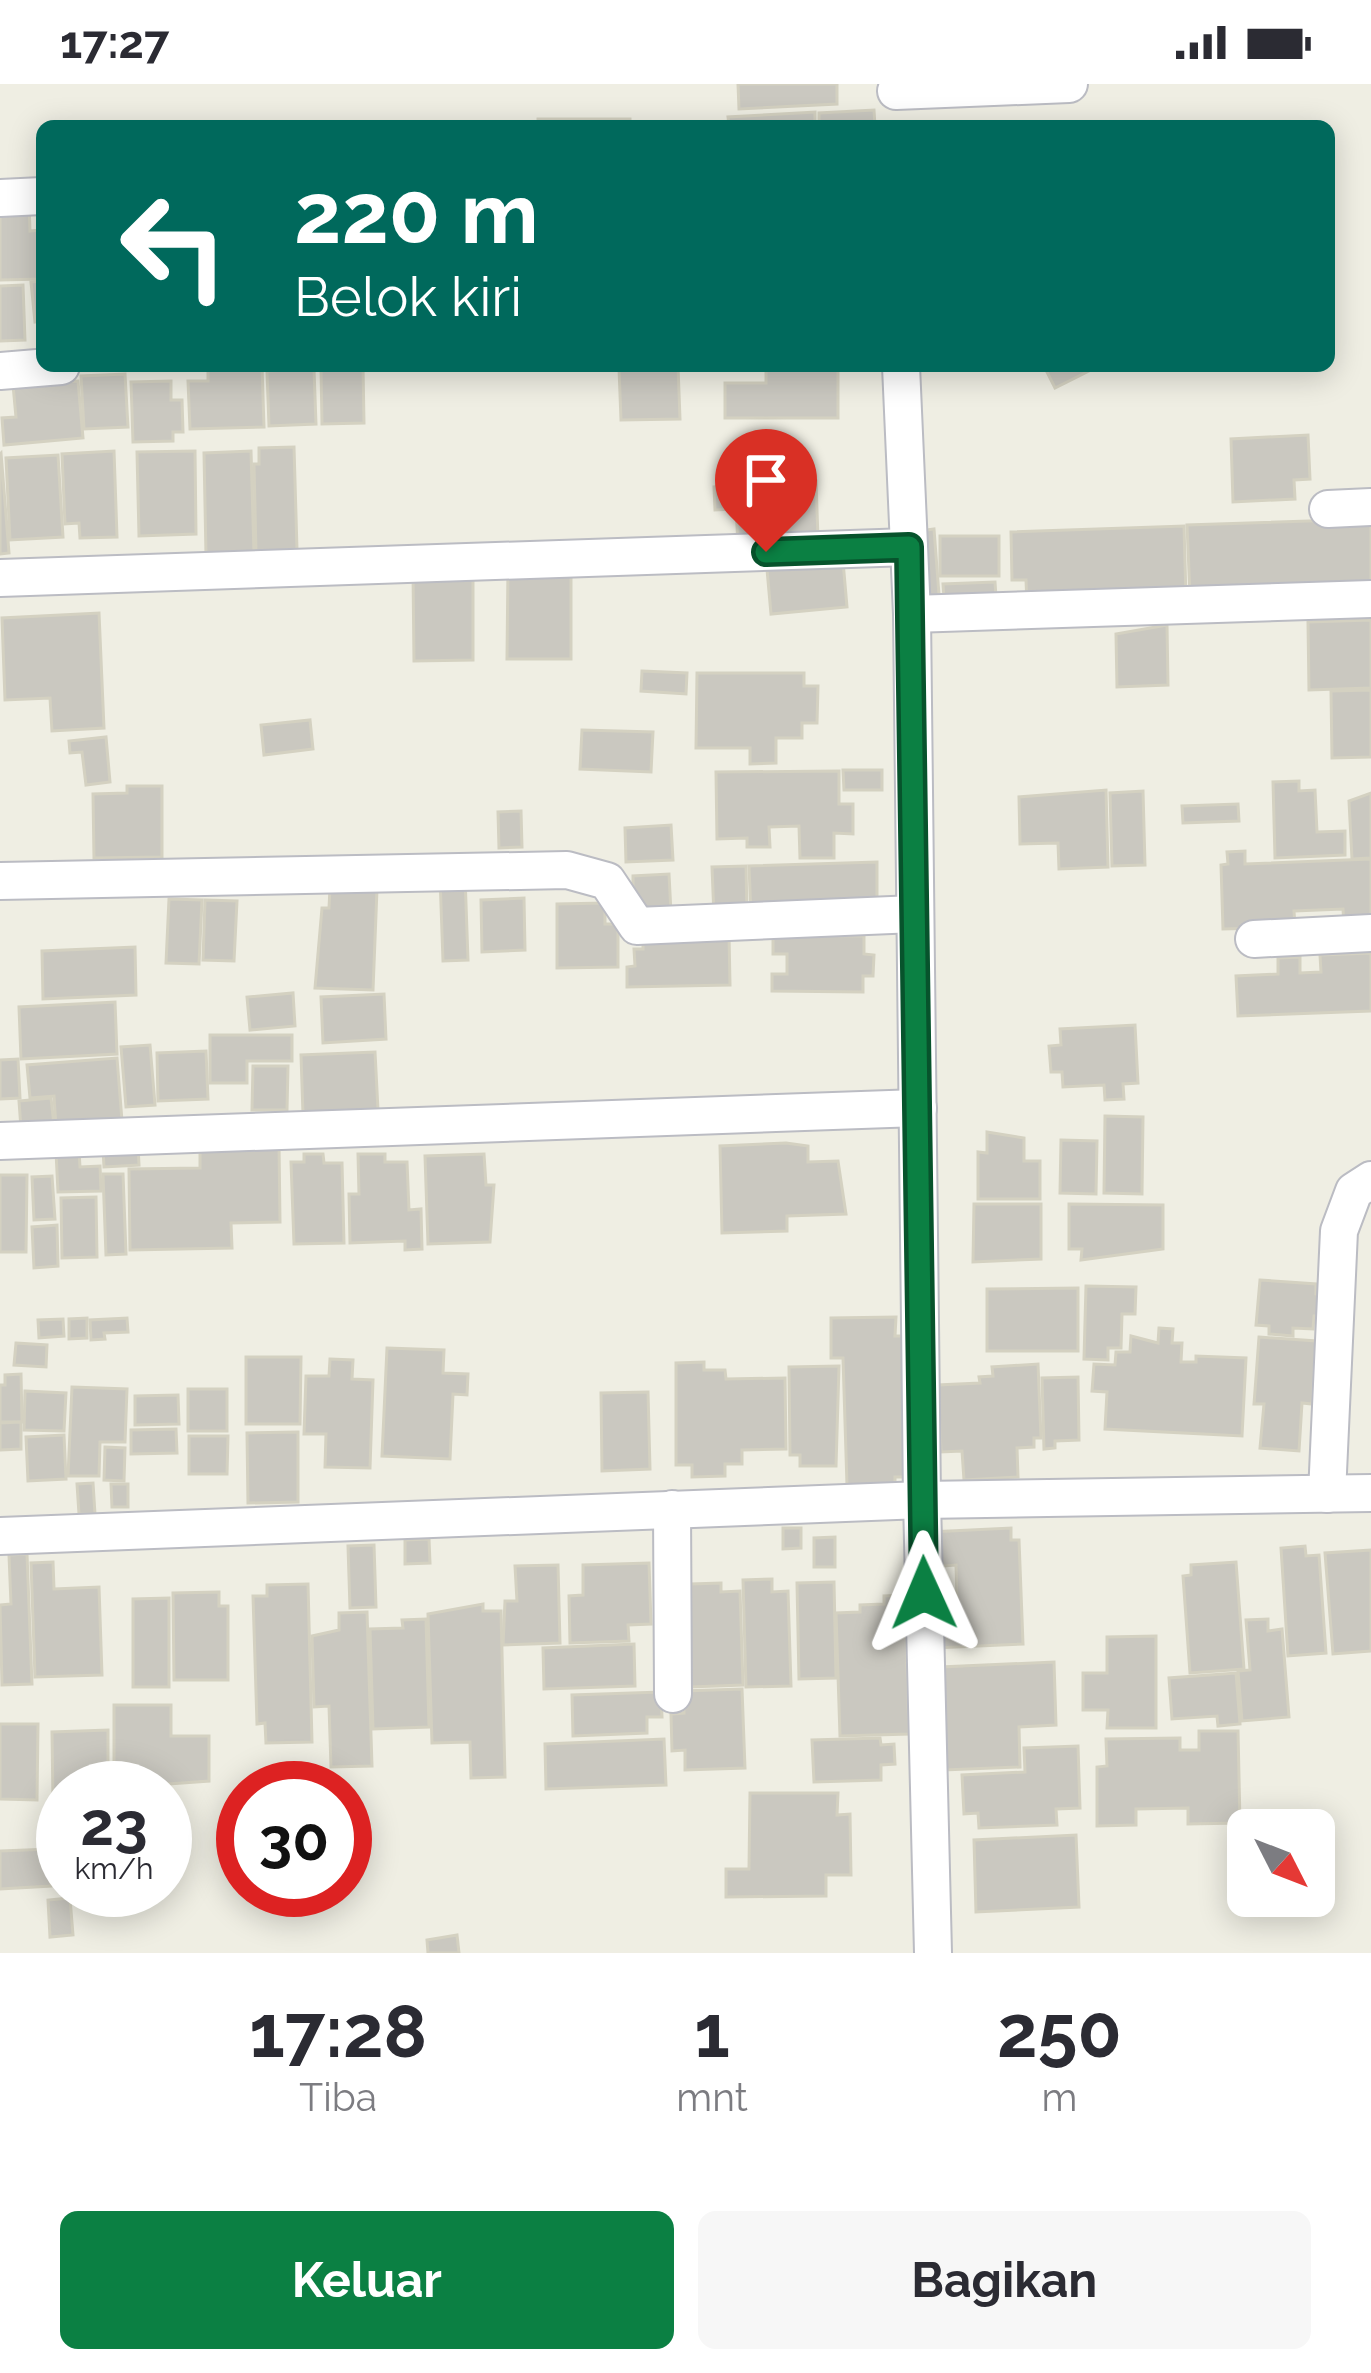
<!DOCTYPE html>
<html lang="id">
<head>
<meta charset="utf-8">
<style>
  body { margin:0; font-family:Raleway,sans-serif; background:#f7f7f7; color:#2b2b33; height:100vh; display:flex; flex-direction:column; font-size:45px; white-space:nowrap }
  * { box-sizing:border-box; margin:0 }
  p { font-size:39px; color:#7c7c81 }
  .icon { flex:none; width:66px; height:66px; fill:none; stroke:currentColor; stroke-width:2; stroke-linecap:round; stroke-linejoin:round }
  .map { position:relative; height:1869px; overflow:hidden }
  .drawer { display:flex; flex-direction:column; background:#fff; flex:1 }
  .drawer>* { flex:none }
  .banner { position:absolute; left:36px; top:36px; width:1299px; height:252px; border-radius:18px; box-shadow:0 6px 30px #0003; background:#00695c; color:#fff; overflow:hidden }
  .needle { width:78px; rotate:132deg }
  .buttons { position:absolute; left:1227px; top:1725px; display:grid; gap:24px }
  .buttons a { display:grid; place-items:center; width:108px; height:108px; border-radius:18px; background:#fff; box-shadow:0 6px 30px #0003; font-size:60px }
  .speed { position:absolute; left:36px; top:1677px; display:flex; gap:24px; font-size:60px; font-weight:700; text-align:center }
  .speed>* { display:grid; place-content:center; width:156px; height:156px; border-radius:50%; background:#fff; box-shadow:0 6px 30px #0003; line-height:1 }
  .speed small { font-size:30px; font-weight:400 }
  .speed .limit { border:18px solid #d22; background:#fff; color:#111 }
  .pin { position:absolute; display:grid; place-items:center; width:102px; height:102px; color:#fff; margin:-123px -51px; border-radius:50% 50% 50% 0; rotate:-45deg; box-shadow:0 0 12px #0007 }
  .pin .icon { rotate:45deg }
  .me { position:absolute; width:132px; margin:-66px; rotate:359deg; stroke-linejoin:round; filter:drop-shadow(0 0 9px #0008) }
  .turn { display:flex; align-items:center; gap:42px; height:252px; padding:0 60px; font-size:54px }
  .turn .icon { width:156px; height:156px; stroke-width:2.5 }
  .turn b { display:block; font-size:84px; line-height:102px }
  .eta { display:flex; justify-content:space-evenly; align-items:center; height:204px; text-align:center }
  .eta b { font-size:72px; font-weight:700; line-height:84px }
  .button { display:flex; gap:24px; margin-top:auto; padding:24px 60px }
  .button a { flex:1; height:138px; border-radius:18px; background:#0b8043; color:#fff; font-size:48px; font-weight:700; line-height:138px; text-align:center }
  .button a+a { background:#f7f7f7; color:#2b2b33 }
  .status { display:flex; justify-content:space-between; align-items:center; height:84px; padding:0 60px; background:#fff; direction:ltr }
  .status svg { height:33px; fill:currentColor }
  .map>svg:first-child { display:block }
</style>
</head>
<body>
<div class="status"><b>17:27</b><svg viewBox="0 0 49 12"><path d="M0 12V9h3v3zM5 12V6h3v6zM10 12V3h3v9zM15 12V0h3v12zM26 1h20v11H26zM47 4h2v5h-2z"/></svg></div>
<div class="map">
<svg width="1371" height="1869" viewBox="0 0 1371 1869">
  <rect width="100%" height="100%" fill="#efeee3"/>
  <g fill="#cac8c0" stroke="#d4d1c1" stroke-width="3">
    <path d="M738,0H837V20L739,25Z"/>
    <path d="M874,26L875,42H819V29Z"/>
    <path d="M815,28V42H729L728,33Z"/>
    <rect x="538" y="35" width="92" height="7"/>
    <path d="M29,119L30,147L42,146V195L0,196V120Z"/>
    <path d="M42,197V237L35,238L31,198Z"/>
    <path d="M23,201L25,256L0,257V202Z"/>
    <path d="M208,282H262L264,343L190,345L188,297H208Z"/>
    <path d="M363,282L364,339L322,340L321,283Z"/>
    <path d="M678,282L680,335L621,336L619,284Z"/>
    <path d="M766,282H838V334H725V299H766Z"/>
    <path d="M1044,282H1099L1055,304Z"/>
    <path d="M314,285L316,340L269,342L267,287Z"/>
    <path d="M125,290L128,343L84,345L81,292Z"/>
    <path d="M78,297L83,354L4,361L2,334L16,333L13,301Z"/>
    <path d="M171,297V316H182L183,348H173V357L133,358L131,298Z"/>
    <path d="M1308,351L1310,395L1294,396L1295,415L1233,418L1231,355Z"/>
    <path d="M294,363L297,466L256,468L254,380H259V364Z"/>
    <path d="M114,367L117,453L80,454L79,439L65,440L62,370Z"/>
    <path d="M195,367L196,450L139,452L137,368Z"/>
    <path d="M251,367L254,470L206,471L204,369Z"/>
    <path d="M1,369L9,469L0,470V370Z"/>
    <path d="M58,371L63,453L10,456L6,374Z"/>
    <path d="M816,397L818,455L738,460L736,425L715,426L714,403Z"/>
    <path d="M1371,435V505L1190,511L1187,441Z"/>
    <path d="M1184,442L1186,514L1027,520L1026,496H1012L1011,448Z"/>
    <path d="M934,445L939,511L925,513L919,447Z"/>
    <rect x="940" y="452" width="59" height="40"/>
    <path d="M842,466L847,523L771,530L766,474Z"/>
    <path d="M571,482V575H507L508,483Z"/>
    <path d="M473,486V576L414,577L413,487Z"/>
    <path d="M995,498L996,513L944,514L943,500Z"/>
    <path d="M99,529L104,644L52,647L50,614L5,616L2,534Z"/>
    <path d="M1371,536V604L1309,606L1308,538Z"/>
    <path d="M1167,541L1168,601L1117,603L1116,550Z"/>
    <path d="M642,587L687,589L686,610L641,607Z"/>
    <path d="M697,589H804V602H818L817,639H802V654H776V679L750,680V664H696Z"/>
    <path d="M1371,606V673L1332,674L1331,607Z"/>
    <path d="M310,636L313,665L264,671L261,641Z"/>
    <path d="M582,646L653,648L651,688L580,685Z"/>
    <path d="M106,653L110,698L86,701L82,668L70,669L69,657Z"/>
    <path d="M843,686H882V706H844Z"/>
    <path d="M839,687V720H853V750L834,749V774H800L799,742L769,743L770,763H747V754L717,755L716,688Z"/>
    <path d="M1299,697V707L1315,706L1317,748L1345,747V771L1275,774L1273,698Z"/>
    <path d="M127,702H162V773L94,774L93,710L127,709Z"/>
    <path d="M1106,706L1108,783L1059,785L1058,759L1020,760L1019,713Z"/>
    <path d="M1143,707L1145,781L1112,782L1110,709Z"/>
    <path d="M1371,709V774L1352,775L1349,717Z"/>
    <path d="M1238,720L1239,737L1183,739L1182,722Z"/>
    <path d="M521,727L522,763L499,764L498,728Z"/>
    <path d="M671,741L673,776L626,778L625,744Z"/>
    <path d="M1245,767V780L1371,775V840L1344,841L1343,825L1294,827L1295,843L1223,845L1221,781L1228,780L1227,768Z"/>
    <path d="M877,778V827L751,831L749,782Z"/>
    <path d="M746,782L747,831L714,832L712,783Z"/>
    <path d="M669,790L671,829L633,830V792Z"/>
    <path d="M465,792L468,876L443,877L440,793Z"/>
    <path d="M330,804L377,805L373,906L315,904L322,824H329Z"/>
    <path d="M524,814L525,866L482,868L481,816Z"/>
    <path d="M169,815L202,816L199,880L166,879Z"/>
    <path d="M205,816L237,817L234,877L203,876Z"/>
    <path d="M605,819V840H618V883L557,884V820Z"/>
    <path d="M729,851L730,901L627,903V883L635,882L634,865H643V852Z"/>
    <path d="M773,851L864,852V870L874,871L873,892H863V908L772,907V890H787V870H773Z"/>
    <path d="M135,863L136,911L43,915L42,867Z"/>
    <path d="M1371,869V927L1238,932L1236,892L1278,890V874L1300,873V889L1321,888L1320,871Z"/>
    <path d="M293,909L295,942L250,946L247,913Z"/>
    <path d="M384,910L386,955L323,959L321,913Z"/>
    <path d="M115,918L117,970L21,975L19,923Z"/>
    <path d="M1135,941L1138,999L1123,1000L1124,1015L1105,1016L1104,1001L1063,1003L1062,988H1051L1049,962L1061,961L1060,945Z"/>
    <path d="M210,951H292V977H247V999H210Z"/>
    <path d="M150,961L155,1021L126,1023L121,963Z"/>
    <path d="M206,967L208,1015L158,1017L157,969Z"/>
    <path d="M375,968L378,1026L303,1030L301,971Z"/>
    <path d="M117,974L122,1037L56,1043L54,1012L30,1014L27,981Z"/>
    <path d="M18,975L20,1014L0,1015V976Z"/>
    <path d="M253,982H288L287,1026H252Z"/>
    <path d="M51,1014L54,1041L21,1044L19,1017Z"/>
    <path d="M1105,1032L1143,1033L1142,1110L1104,1109Z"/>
    <path d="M987,1048L1024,1054V1077H1040V1115H978V1068L987,1069Z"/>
    <path d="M1061,1056L1097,1057L1096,1110L1060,1109Z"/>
    <path d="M786,1059L808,1062V1078L838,1077L846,1130L787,1132V1147L722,1149L720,1062Z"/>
    <path d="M279,1060L280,1138L231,1139L232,1164L130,1166L129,1085L200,1084V1062Z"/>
    <path d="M138,1062L139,1081L104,1083L103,1065Z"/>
    <path d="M79,1067L80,1083L100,1082L101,1107L58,1108L56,1068Z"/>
    <path d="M304,1070H323L324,1079H342L344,1159L294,1160L291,1078H304Z"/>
    <path d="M358,1070H385V1078H407L409,1126L421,1125L422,1165L405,1166V1157L350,1159L349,1110H359Z"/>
    <path d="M484,1070L486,1101H494L490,1158L428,1160L425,1072Z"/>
    <path d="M103,1090H123L126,1170L106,1171Z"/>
    <path d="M0,1091H27L26,1168H0Z"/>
    <path d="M52,1092L55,1135L34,1136L32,1093Z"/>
    <path d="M96,1113L97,1173L62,1174L61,1114Z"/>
    <path d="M974,1120H1041V1175L973,1178Z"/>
    <path d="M1069,1120L1163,1121V1165L1081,1176L1082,1165H1069Z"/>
    <path d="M57,1141L58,1182L34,1184L32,1143Z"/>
    <path d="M1260,1196L1316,1200V1210L1323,1211L1321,1232H1314L1313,1245L1293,1244V1252L1269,1250V1242L1256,1241Z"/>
    <path d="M1086,1202L1136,1203L1135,1230H1122L1121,1264H1108V1276L1084,1275Z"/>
    <path d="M1078,1204V1267H987V1205Z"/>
    <path d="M896,1233L895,1252H909L908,1393H895V1401H847L843,1274H831V1234Z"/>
    <path d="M87,1234V1254L69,1255V1235Z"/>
    <path d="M127,1234L128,1248L104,1249L105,1255L91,1256L90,1236Z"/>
    <path d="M63,1235L64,1252L39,1254L38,1236Z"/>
    <path d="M1159,1244L1173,1245L1172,1259H1182L1181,1278H1196V1272L1246,1274L1242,1352L1105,1345L1107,1308L1092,1307L1094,1280L1115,1281L1116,1268H1130L1131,1252L1158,1259Z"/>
    <path d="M1259,1253L1316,1257L1312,1320L1302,1319L1299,1367L1260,1364L1264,1320H1254Z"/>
    <path d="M16,1259L47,1261L46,1283L14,1281Z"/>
    <path d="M387,1264L444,1266L443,1289L468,1290L467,1311L453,1310L450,1375L382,1372Z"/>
    <path d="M246,1273H301L300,1340H246Z"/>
    <path d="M330,1275L353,1276L352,1295L373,1296L370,1384L325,1383L326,1350H304L306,1292H329Z"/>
    <path d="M704,1278V1286H725L726,1295L785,1294L786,1365L742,1366V1380H725V1392L692,1393V1381H676V1279Z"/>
    <path d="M1038,1280L1041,1354H1034V1363L1017,1364L1018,1393L964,1396L962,1367L941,1368L938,1301L980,1299L979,1293L993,1292L992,1283Z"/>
    <path d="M839,1282L836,1382H800V1371H790L789,1283Z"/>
    <path d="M21,1290L22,1338H0V1301H5V1291Z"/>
    <path d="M1078,1293L1079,1356L1055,1357V1364L1044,1365L1042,1294Z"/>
    <path d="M72,1303L127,1305L125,1358H100L99,1392H68Z"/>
    <rect x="188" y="1305" width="39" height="42"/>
    <path d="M25,1307L66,1309L64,1347L24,1346Z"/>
    <path d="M648,1308L650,1385L602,1387L601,1309Z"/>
    <path d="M178,1311L179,1340L135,1341V1312Z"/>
    <path d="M21,1338V1365L0,1366V1339Z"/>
    <path d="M176,1345L177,1369L131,1370V1346Z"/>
    <path d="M298,1348V1418L248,1419L247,1349Z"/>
    <path d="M64,1351L66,1395L28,1397L26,1353Z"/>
    <path d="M189,1352H228L227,1390H189Z"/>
    <path d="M105,1363L125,1364L124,1397L104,1396Z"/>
    <path d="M93,1399L95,1430H79L77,1400Z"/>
    <path d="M111,1400H128V1423H112Z"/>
    <path d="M783,1444H801V1464L783,1465Z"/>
    <path d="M1011,1444V1456H1019L1023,1560L935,1564L933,1518L957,1517L956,1481L931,1483L930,1448Z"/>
    <path d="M835,1453V1483H814V1454Z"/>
    <path d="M429,1455L430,1479L405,1480V1456Z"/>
    <path d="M374,1461L376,1523L350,1524L348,1462Z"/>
    <path d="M1305,1462L1306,1472L1319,1471L1326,1569L1288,1572L1281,1464Z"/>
    <path d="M1371,1466V1567L1333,1570L1325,1469Z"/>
    <path d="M27,1470L32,1600L2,1601L0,1521L11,1520L9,1471Z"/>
    <path d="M53,1478L54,1505L99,1503L102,1591L35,1593L31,1479Z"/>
    <path d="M1236,1478L1244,1585L1190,1589L1183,1492L1191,1491V1481Z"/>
    <path d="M649,1479L651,1540L628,1541L629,1557L570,1559L569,1512L583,1511V1481Z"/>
    <path d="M558,1481L560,1559L503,1561L505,1517H517L515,1482Z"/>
    <path d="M772,1495V1508L788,1507L791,1602L746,1603L743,1496Z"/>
    <path d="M834,1498L836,1594L799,1595L797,1499Z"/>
    <path d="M721,1499V1508L740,1507L743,1601L690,1603L691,1500Z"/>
    <path d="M308,1500L312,1658L266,1659L265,1639L257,1640L253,1512H267V1501Z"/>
    <path d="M219,1508V1522H228V1596H174L173,1509Z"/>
    <path d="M905,1511L909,1650L840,1652L836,1529L860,1528V1521L884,1520V1512Z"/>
    <path d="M169,1514V1603H133V1515Z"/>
    <path d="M483,1520V1527H501L505,1693L471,1694L470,1658L432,1659L428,1530Z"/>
    <path d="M367,1528L372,1682L331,1683L329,1622L314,1623L312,1552L339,1546V1529Z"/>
    <path d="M426,1535L429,1643L373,1645L370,1545L403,1544L402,1536Z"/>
    <path d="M1268,1535V1547L1282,1545L1289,1633L1242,1637L1238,1587L1250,1586L1246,1536Z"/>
    <path d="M1156,1552V1644H1107L1108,1626H1083V1589H1107V1553Z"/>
    <path d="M634,1560L635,1602L544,1605L543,1564Z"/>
    <path d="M1054,1578L1056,1641L1019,1643L1020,1683L944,1686L941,1583Z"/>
    <path d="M1236,1589L1240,1640L1218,1642L1217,1632L1172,1635L1169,1594Z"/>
    <path d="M742,1605L745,1684L685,1686V1666L672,1667L671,1630L684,1629L683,1607Z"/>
    <path d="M661,1608L662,1633H647V1649L573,1652L572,1611Z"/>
    <path d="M114,1621H171V1652H209V1697L114,1704Z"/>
    <path d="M0,1640H38L37,1716L0,1715Z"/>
    <path d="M108,1646V1704H63V1718H53L52,1648Z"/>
    <path d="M1199,1647H1238L1240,1739L1188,1740V1724L1136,1725V1741L1097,1742V1683L1107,1682L1106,1655L1180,1654V1666H1199Z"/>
    <path d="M880,1654L881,1661L894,1660L895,1680L881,1681V1696L814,1698L812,1656Z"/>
    <path d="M664,1655L666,1701L546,1705L545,1660Z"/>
    <path d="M1078,1662L1080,1724L1056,1725L1057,1741L979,1744L978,1729L964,1730L962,1691L1025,1688L1024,1664Z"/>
    <path d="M750,1709H838L837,1731L850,1730L851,1791H826V1812L726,1813V1785H749Z"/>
    <rect x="165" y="1741" width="13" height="47"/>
    <path d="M1076,1751L1079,1823L976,1828L974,1756Z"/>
    <path d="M50,1765L51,1802L0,1805V1767Z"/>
    <path d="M70,1814L73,1851L50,1853L48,1816Z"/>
    <path d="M457,1851L459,1869H428L427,1856Z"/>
  </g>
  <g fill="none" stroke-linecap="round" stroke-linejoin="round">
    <defs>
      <g id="minor">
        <path d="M896,7L1069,0"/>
        <path d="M0,114L42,112"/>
        <path d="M901,282L912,530L922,1416L933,1869"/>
        <path d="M0,287L61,282"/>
        <path d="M1328,425L1371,423"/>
        <path d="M0,494L909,463"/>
        <path d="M912,530L1371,515"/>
        <path d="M0,797L567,786L607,797L637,842L915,830"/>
        <path d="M1254,855L1371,849"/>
        <path d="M0,1057L918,1024"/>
        <path d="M1327,1410L1339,1147L1354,1107L1371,1096"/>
        <path d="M672,1425L673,1610"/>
        <path d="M0,1452L922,1416L1371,1409"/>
      </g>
    </defs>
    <use href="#minor" stroke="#bbbcc3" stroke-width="40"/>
    <use href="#minor" stroke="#fff" stroke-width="36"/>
  </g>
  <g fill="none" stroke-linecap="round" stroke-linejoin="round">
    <defs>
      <path id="route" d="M766,468L909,463L924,1509"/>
    </defs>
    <use href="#route" stroke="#07532c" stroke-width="30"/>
    <use href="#route" stroke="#0b8043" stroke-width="21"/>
  </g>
</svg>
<div class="buttons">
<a><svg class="needle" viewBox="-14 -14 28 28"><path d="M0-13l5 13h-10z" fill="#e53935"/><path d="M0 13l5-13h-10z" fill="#7c7c81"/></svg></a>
</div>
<div class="speed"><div>23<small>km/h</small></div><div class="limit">30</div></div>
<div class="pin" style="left:766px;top:468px;background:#d93025"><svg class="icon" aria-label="arrive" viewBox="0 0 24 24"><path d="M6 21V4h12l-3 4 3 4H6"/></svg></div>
<svg class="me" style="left:924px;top:1509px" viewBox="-20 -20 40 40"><path d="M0-17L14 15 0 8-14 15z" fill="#0b8043" stroke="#fff" stroke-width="4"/></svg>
<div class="banner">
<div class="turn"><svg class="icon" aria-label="left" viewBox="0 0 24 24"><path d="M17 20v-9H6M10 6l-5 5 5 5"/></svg><div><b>220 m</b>Belok kiri</div></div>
</div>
</div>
<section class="drawer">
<div class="eta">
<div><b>17:28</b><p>Tiba</p></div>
<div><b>1</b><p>mnt</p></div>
<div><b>250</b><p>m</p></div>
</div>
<div class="button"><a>Keluar</a><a>Bagikan</a></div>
</section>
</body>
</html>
